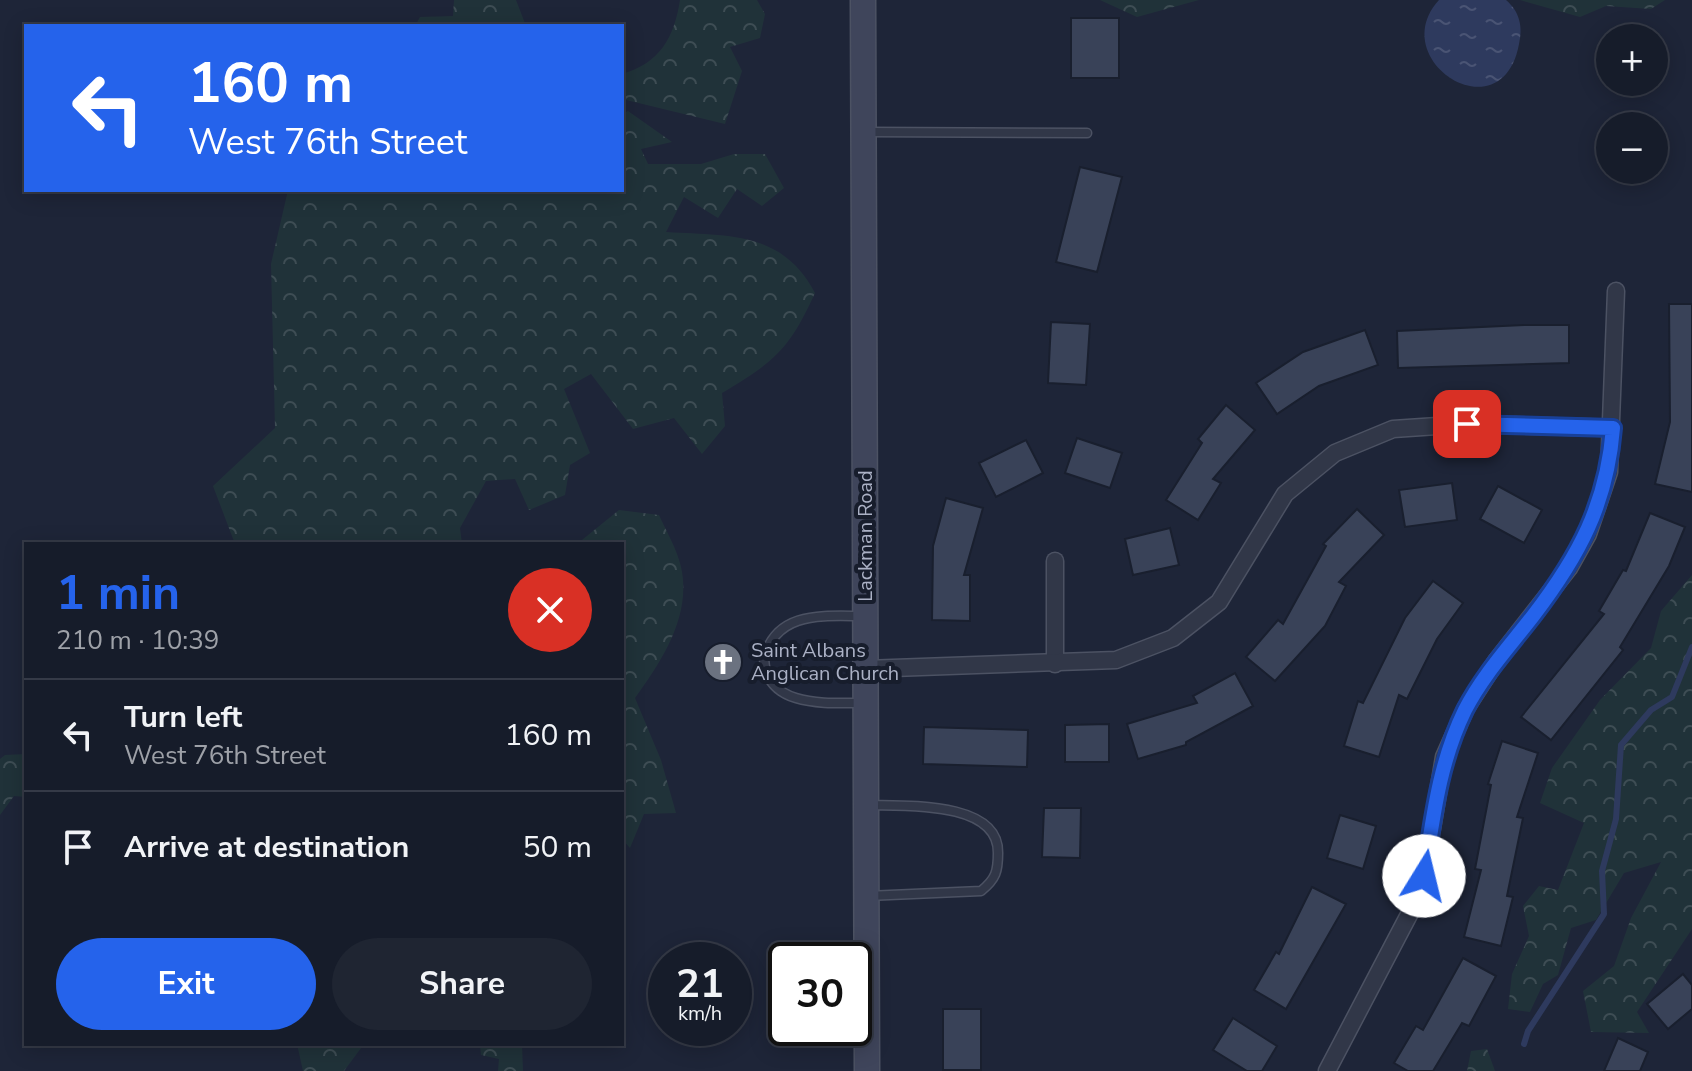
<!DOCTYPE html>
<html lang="en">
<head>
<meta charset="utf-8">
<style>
  body { margin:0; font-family:"Nunito Sans",sans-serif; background:#1f2532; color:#f1f3f6; height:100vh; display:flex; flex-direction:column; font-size:30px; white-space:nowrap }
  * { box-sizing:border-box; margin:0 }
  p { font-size:26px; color:#9ea1a8 }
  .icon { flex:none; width:44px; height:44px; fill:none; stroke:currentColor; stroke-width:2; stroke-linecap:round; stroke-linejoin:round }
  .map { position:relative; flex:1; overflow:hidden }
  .panel { position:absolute; left:24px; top:542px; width:600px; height:504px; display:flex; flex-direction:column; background:#161c2a; border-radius:0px; box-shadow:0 4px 20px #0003,0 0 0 2px #353a47 }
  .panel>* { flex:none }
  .guide { position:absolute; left:24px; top:24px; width:600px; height:168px; border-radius:0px; box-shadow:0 4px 20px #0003,0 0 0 2px #353a47; background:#2563eb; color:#fff; overflow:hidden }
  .fabs { position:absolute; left:1596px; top:24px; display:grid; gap:16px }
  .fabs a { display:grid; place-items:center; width:72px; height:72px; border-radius:50%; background:#161c2a; box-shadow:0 4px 20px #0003,0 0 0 2px #353a47; font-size:40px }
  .speed { position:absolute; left:648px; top:942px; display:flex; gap:16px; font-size:40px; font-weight:700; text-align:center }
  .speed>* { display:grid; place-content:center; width:104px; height:104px; border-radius:50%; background:#161c2a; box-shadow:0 4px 20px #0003,0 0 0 2px #353a47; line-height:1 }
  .speed small { font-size:20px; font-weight:400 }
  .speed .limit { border:4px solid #111; border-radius:12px; background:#fff; color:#111 }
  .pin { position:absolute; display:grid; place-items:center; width:68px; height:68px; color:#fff; margin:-34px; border-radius:16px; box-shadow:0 4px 12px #0006 }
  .me { position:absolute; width:88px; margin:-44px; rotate:9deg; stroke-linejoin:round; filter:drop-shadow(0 0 6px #0008) }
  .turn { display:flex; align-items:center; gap:28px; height:168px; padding:0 32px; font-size:36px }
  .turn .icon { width:104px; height:104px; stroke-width:2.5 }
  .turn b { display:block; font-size:56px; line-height:68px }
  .round { display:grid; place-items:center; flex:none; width:84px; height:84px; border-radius:42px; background:#1f2532 }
  .headline { display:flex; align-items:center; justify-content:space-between; height:136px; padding:0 32px }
  h1 { font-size:48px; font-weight:700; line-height:60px; color:#2563eb }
  .primary-button { display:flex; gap:16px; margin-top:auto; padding:16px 32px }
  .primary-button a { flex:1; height:92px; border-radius:48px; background:#2563eb; color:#fff; font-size:32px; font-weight:700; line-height:92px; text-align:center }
  .primary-button a+a { background:#1f2532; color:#f1f3f6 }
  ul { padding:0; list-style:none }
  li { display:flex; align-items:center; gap:24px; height:112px; padding:0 32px; border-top:2px solid #353a47 }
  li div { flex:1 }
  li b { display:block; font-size:30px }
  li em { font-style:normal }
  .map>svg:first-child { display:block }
</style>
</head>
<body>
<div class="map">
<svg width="1692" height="1071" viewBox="0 0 1692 1071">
  <defs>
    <pattern id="forest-crowns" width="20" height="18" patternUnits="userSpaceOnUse" patternTransform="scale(2)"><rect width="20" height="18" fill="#203239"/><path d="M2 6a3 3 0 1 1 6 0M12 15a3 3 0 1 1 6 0" fill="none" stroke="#3e4d54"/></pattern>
    <pattern id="water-ripples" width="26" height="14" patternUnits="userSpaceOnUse" patternTransform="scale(2)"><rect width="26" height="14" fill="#2e3a5e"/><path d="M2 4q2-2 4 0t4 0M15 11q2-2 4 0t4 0" fill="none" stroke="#4a5474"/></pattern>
  </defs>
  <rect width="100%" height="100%" fill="#1e2538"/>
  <g fill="url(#forest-crowns)">
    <path d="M454,0H516L526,26H415L420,17L453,16Z"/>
    <path d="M680,0H757L765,14L760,38L730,47L742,71L725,124L622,99V74C660,63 674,38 680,0Z"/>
    <path d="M1100,0H1199L1137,17Z"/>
    <path d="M1520,0H1665L1651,9L1606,6L1580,17Z"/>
    <path d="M628,111L672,142L641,149L648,164H701L734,154H765L784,188L762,206L737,189L718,218L684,197L666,232C726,236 782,230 815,293C789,350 775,361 722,393L725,426L702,454L674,418L633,429L591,374L564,389L590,453L570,465L565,495L529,510L515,479L486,481L460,528L462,544H235L213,486L275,428L271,264L288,190H622V114Z"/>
    <path d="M619,510L659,515C666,531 677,549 681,567C692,615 662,661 635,698L661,760L676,813L644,814L630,848L622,839V544H577Z"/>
    <path d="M1692,575V929L1637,1012L1649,1033L1591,1032L1583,991L1614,966L1631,918L1661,862L1624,873L1596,920L1571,928L1558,975L1543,984L1530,1012L1508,1009L1512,974L1529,936L1523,906L1539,886L1558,890L1584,823L1540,803L1552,768L1600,700L1651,648L1661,611Z"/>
    <path d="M26,754V797L14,796L0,815V759L5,755Z"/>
    <path d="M297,1044H364L344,1071H303Z"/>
    <path d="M480,1044H522L523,1071H498L499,1059L481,1055Z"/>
    <path d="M1487,1049L1495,1071H1467L1471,1051Z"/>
  </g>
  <path fill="url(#water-ripples)" d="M1439,0H1506C1520,12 1523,27 1519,44C1502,136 1384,60 1439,0Z"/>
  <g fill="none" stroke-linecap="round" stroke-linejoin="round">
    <path stroke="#2e3a5e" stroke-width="6" d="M1524,1044L1528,1031L1604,914L1602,871L1616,819L1621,745L1651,710L1672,697L1692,647"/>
  </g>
  <g fill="#394258" stroke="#191f2e" stroke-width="2">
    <rect x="1071" y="18" width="48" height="60"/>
    <path d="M1080,167L1122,177L1097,272L1056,262Z"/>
    <path d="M1669,304H1692V492L1655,484L1670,422Z"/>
    <path d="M1051,322L1090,324L1086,385L1048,383Z"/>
    <path d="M1524,325H1569V363L1398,368L1397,331Z"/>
    <path d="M1365,330L1378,365L1319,386L1277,414L1256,383L1303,352Z"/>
    <path d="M1226,405L1255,430L1213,479L1221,483L1198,520L1166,500L1202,443L1198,439Z"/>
    <path d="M1077,438L1122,453L1110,488L1065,473Z"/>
    <path d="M1026,440L1043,473L996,497L979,463Z"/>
    <path d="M1452,483L1457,520L1405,527L1399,490Z"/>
    <path d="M1498,486L1542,510L1524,543L1480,519Z"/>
    <path d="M946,498L983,508L964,575H970V621L932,620L933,546Z"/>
    <path d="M1357,509L1384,535L1339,582L1346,586L1325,626L1275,681L1246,657L1278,620L1283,624L1326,546L1323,544Z"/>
    <path d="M1650,513L1685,527L1669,566L1620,647L1623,650L1551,740L1521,717L1604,614L1599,611L1623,570L1626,571Z"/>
    <path d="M1170,528L1179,565L1133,575L1125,539Z"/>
    <path d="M1433,581L1463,603L1437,639L1407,699L1399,695L1379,757L1344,746L1358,701L1363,703L1405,618Z"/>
    <path d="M1235,673L1253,706L1186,742V745L1138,759L1127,724L1197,703L1193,696Z"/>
    <path d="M1109,724V762H1065V725Z"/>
    <path d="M924,727L1028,730L1027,767L923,764Z"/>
    <path d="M1502,741L1538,753L1517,817L1523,818L1507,896L1513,897L1501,946L1464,937L1481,870L1475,869L1491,785L1488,784Z"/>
    <path d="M1044,808H1081L1080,858L1042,857Z"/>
    <path d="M1340,815L1376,826L1363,869L1327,858Z"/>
    <path d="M1312,887L1346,904L1286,1009L1254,990L1276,952L1279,954Z"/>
    <path d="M1463,958L1496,976L1469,1026L1462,1023L1433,1071H1408L1394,1063L1416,1026L1423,1030Z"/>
    <path d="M1683,974L1692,985V1009L1668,1029L1647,1004Z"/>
    <rect x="943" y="1009" width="38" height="61"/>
    <path d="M1233,1018L1277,1046L1262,1071H1247L1213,1050Z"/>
    <path d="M1618,1038L1648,1052L1640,1071H1604Z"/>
  </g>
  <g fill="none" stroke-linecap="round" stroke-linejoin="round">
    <defs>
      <g id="service">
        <path d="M868,132L1087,133"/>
        <path d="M862,703C826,703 767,708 764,659C776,610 824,616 864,616"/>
        <path d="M867,896L981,891C996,879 998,871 998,853C999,801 905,806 870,805"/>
      </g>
      <g id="minor">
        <path d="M1055,561V664"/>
        <path d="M865,669L1116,660L1173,638L1219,602L1285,494L1335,453L1393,429L1467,424L1613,428"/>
        <path d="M1327,1071L1412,909L1424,876L1444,757L1466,708L1497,660L1569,568L1588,534L1609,472L1616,291"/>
      </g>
      <path id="secondary" d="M863,0L867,1071"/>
    </defs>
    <use href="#service" stroke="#4c5263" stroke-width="11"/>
    <use href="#minor" stroke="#4c5263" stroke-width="19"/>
    <use href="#secondary" stroke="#4c5263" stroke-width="27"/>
    <use href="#service" stroke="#313748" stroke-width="8"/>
    <use href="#minor" stroke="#313748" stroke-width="16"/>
    <use href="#secondary" stroke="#3f455b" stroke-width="24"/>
  </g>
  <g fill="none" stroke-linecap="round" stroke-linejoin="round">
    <defs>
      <path id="route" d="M1424,876C1433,818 1439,763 1465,710C1483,675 1509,647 1533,616C1579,556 1607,504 1613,428L1467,424"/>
    </defs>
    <use href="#route" stroke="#184099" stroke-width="20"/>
    <use href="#route" stroke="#2563eb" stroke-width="14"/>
  </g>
  <defs>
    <symbol id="church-disc" viewBox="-11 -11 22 22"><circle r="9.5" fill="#6b7280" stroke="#171d2c"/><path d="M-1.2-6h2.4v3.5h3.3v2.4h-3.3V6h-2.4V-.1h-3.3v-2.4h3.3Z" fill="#fff"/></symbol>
  </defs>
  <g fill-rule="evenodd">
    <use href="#church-disc" x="701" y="640" width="44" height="44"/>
  </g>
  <g text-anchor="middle" stroke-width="8" stroke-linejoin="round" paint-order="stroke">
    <g font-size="20" fill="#abb1c5" stroke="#171d2c">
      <text transform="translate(865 536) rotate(-90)" y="7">Lackman Road</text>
    </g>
    <g font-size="20" fill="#abb1c5" stroke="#171d2c" text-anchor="start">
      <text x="751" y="657">Saint Albans<tspan x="751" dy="23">Anglican Church</tspan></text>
    </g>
  </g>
</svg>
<div class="fabs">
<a>+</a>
<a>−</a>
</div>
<div class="speed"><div>21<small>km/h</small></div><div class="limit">30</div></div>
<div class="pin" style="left:1467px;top:424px;background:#d93025"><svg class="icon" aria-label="arrive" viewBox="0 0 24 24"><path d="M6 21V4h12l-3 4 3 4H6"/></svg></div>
<svg class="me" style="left:1424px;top:876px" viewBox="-20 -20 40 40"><circle r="19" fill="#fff"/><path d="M0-13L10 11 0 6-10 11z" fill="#2563eb"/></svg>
<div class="guide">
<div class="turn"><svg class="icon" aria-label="left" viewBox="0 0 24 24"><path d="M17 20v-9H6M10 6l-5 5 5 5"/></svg><div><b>160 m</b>West 76th Street</div></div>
</div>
<section class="panel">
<div class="headline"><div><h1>1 min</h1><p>210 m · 10:39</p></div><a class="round" style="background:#d93025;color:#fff"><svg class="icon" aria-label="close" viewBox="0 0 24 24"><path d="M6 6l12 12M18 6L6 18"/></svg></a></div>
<ul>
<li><svg class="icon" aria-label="left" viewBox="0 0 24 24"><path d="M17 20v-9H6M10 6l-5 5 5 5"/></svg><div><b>Turn left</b><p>West 76th Street</p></div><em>160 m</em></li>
<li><svg class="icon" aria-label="arrive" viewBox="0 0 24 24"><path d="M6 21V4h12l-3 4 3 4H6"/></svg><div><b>Arrive at destination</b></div><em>50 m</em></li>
</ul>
<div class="primary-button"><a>Exit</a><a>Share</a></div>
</section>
</div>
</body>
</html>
